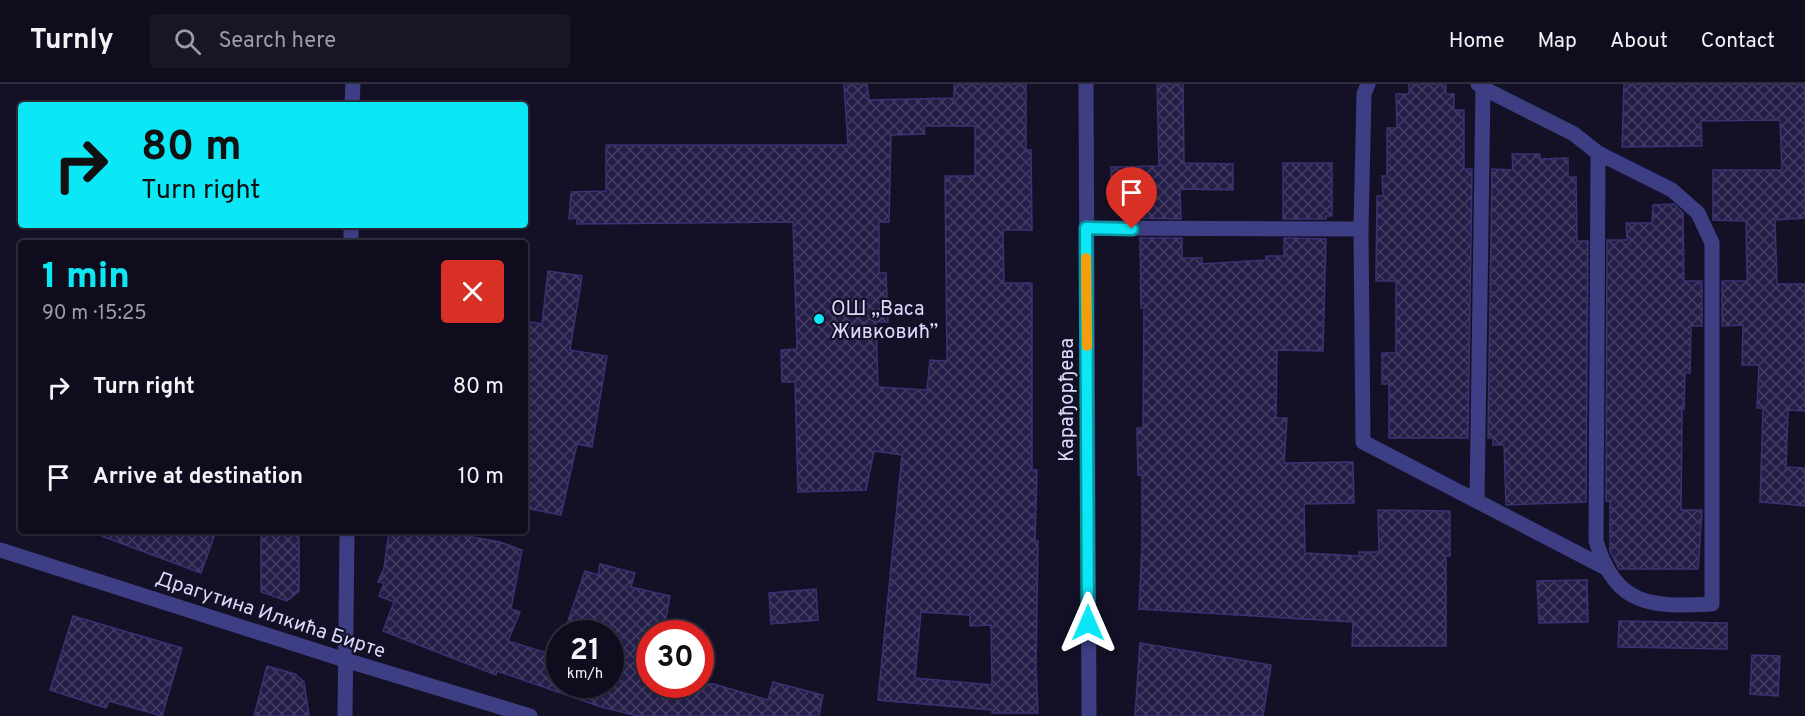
<!DOCTYPE html>
<html lang="en">
<head>
<meta charset="utf-8">
<style>
  body { margin:0; font-family:Overpass,sans-serif; background:#181626; color:#f1f3f6; height:100vh; display:flex; flex-direction:column; font-size:22px; white-space:nowrap }
  * { box-sizing:border-box; margin:0 }
  p { font-size:20px; color:#9b9ca4 }
  .icon { flex:none; width:33px; height:33px; fill:none; stroke:currentColor; stroke-width:2; stroke-linecap:round; stroke-linejoin:round }
  .map { position:relative; flex:1; overflow:hidden }
  .details { position:absolute; left:18px; top:156px; width:510px; height:294px; display:flex; flex-direction:column; background:#0f0d1d; border-radius:6px; box-shadow:0 2px 4px #0004,0 0 0 2px #2f2d3b }
  .details>* { flex:none }
  .banner { position:absolute; left:18px; top:18px; width:510px; height:126px; border-radius:6px; box-shadow:0 2px 4px #0004,0 0 0 2px #2f2d3b; background:#0ce7f6; color:#111; overflow:hidden }
  .speed { position:absolute; left:546px; top:536px; display:flex; gap:12px; font-size:30px; font-weight:700; text-align:center }
  .speed>* { display:grid; place-content:center; width:78px; height:78px; border-radius:50%; background:#0f0d1d; box-shadow:0 2px 4px #0004,0 0 0 2px #2f2d3b; line-height:1 }
  .speed small { font-size:15px; font-weight:400 }
  .speed .limit { border:9px solid #d22; background:#fff; color:#111 }
  .pin { position:absolute; display:grid; place-items:center; width:51px; height:51px; color:#fff; margin:-62px -26px; border-radius:50% 50% 50% 0; rotate:-45deg; box-shadow:0 0 6px #0007 }
  .pin .icon { rotate:45deg }
  .me { position:absolute; width:66px; margin:-33px; rotate:0deg; stroke-linejoin:round; filter:drop-shadow(0 0 4px #0008) }
  .turn { display:flex; align-items:center; gap:21px; height:126px; padding:0 24px; font-size:27px }
  .turn .icon { width:78px; height:78px; stroke-width:2.5 }
  .turn b { display:block; font-size:42px; line-height:51px }
  .round { display:grid; place-items:center; flex:none; width:63px; height:63px; border-radius:6px; background:#181626 }
  .head { display:flex; align-items:center; justify-content:space-between; height:102px; padding:0 24px }
  h1 { font-size:36px; font-weight:800; line-height:45px; color:#0ce7f6 }
  ul { padding:0; list-style:none }
  li { display:flex; align-items:center; gap:18px; height:90px; padding:0 24px }
  li div { flex:1 }
  li b { display:block; font-size:22px }
  li em { font-style:normal }
  header { display:flex; align-items:center; gap:36px; box-sizing:border-box; height:84px; padding:0 30px; background:#0f0d1d; border-bottom:2px solid #2f2d3b }
  header strong { font-size:28px }
  nav { display:flex; gap:33px; margin-inline-start:auto; font-size:21px }
  .search { width:420px; height:54px; background:#181626; display:flex; align-items:center; gap:15px; box-sizing:border-box; padding:0 21px; border-radius:6px; color:#9b9ca4; font-size:22px }
  .map>svg:first-child { display:block }
</style>
</head>
<body>
<header>
<strong>Turnly</strong>
<div class="search"><svg class="icon" aria-label="search" viewBox="0 0 24 24"><circle cx="10" cy="10" r="6"/><path d="M15 15l6 6"/></svg>Search here</div>
<nav><a>Home</a><a>Map</a><a>About</a><a>Contact</a></nav>
</header>
<div class="map">
<svg width="1805" height="632" viewBox="0 0 1805 632">
  <defs>
    <pattern id="building-cross-hatch" width="8" height="8" patternUnits="userSpaceOnUse" patternTransform="scale(1.5)"><rect width="8" height="8" fill="#251e48"/><path d="M0 0l8 8M0 8l8-8" fill="none" stroke="#443e63"/></pattern>
  </defs>
  <rect width="100%" height="100%" fill="#141127"/>
  <g fill="url(#building-cross-hatch)" stroke="#3b3173" stroke-width="1.5" fill-rule="evenodd">
    <path d="M844,0H867L869,16L954,14V0H1026V66H1031L1032,146H1003L1004,199H1032V386H1037L1035,457H1038L1036,584L1038,629H992V626L878,616L902,371L874,367L866,406L798,408L795,298H782L781,266L797,265L793,138L577,140V134L569,135L571,108L606,107V61H848ZM924,42H975V92H945L947,277L930,276L927,306L878,303L876,238H888L886,189H879V138H889L891,51L925,50ZM921,528L970,531V542L991,541L992,601L915,594Z"/>
    <path d="M1157,0H1183L1184,79L1233,80V106L1180,105L1181,135L1140,134L1139,105H1111V83L1159,82Z"/>
    <path d="M1409,0H1446V10H1454V26H1464V85H1472L1468,354H1389V300H1382V269H1396V197H1376L1377,112H1383L1382,92H1387V44H1397L1396,10H1409Z"/>
    <path d="M1624,0H1805V134L1775,136L1777,200H1805V327L1788,326L1786,383L1805,384V422L1760,418L1763,324H1757L1759,281H1742L1743,241L1722,242V197H1747L1746,137L1713,136V86H1782L1780,36L1701,37L1702,62L1622,63Z"/>
    <path d="M1512,70H1540V75L1568,74V93H1576L1577,157H1588L1586,418L1506,421L1504,361H1493V354H1488L1492,85L1513,86Z"/>
    <path d="M1283,79H1332V132H1326V135H1283Z"/>
    <path d="M1674,120L1683,129L1684,197H1702V242H1691L1690,289H1685L1684,325L1682,324L1681,426H1702L1698,485H1619L1610,467V417H1606L1607,156H1627L1626,139H1652L1653,121Z"/>
    <path d="M1140,154H1182V174H1202V180L1266,176V172H1284V154L1326,155L1323,267L1277,266L1276,334H1287L1284,379L1353,378L1354,419L1304,420L1305,469L1359,472V468H1379L1378,426L1450,427V472H1446V562H1352L1353,538L1139,525L1142,462V391H1138L1137,344H1143L1144,224H1141Z"/>
    <path d="M548,187L582,192L570,266L607,272L592,363L577,360L561,431L525,424V237L542,240Z"/>
    <path d="M96,447H216L201,489L96,450Z"/>
    <path d="M261,447H299V507L287,517L261,508Z"/>
    <path d="M389,447H440L500,458L522,466L511,525L520,528L508,557L560,573V600H610V549H564L585,487L598,491L600,480L635,489L631,503L670,512L663,549H650V600H714L768,616L773,598L823,611L819,632H638L601,623L497,587L496,591L383,547L394,518L379,512L384,499L378,498L384,484Z"/>
    <path d="M1587,496L1588,538L1539,539L1537,497Z"/>
    <path d="M816,505L818,536L771,540L769,509Z"/>
    <path d="M73,532L182,564L162,632L109,617L106,624L50,606Z"/>
    <path d="M1619,537L1727,539V565L1618,563Z"/>
    <path d="M1140,559L1271,581L1263,632H1135Z"/>
    <path d="M1752,571L1780,572L1778,612L1750,610Z"/>
    <path d="M267,582L295,590L304,598L309,632H254Z"/>
  </g>
  <g fill="none" stroke-linecap="round" stroke-linejoin="round">
    <g stroke="#3e3e85" stroke-width="15">
      <path d="M1368,0L1364,10L1361,145L1363,358L1604,483"/>
      <path d="M1483,4L1574,50L1598,69"/>
      <path d="M1598,69L1672,106L1698,129L1712,159V520C1651,523 1616,523 1596,457Z"/>
      <path d="M1086,144L1361,145"/>
      <path d="M1477,417L1483,4L1478,0"/>
    </g>
    <g stroke="#3e3e85" stroke-width="15">
      <path d="M1086,0L1089,632"/>
      <path d="M352,21L353,0"/>
      <path d="M351,159V141"/>
      <path d="M0,466L345,576L530,632"/>
      <path d="M345,632L347,447"/>
    </g>
  </g>
  <g fill="none" stroke-linecap="round" stroke-linejoin="round">
    <defs>
      <path id="route" d="M1088,539L1086,144L1132,145"/>
    </defs>
    <use href="#route" stroke="#0896a0" stroke-width="15"/>
    <use href="#route" stroke="#0ce7f6" stroke-width="10"/>
    <path stroke="#f59e0b" stroke-width="10" d="M1086,174L1087,262"/>
  </g>
  <circle fill="#0ce7f6" stroke="#141127" stroke-width="2" cx="819" cy="235" r="6"/>
  <g text-anchor="middle" stroke-width="4.5" stroke-linejoin="round" paint-order="stroke">
    <g font-size="20" fill="#dcd9fe" stroke="#141127" text-anchor="start">
      <text x="831" y="231">ОШ „Васа<tspan x="831" dy="23">Живковић”</tspan></text>
    </g>
    <g font-size="20" fill="#dcd9fe" stroke="#141127">
      <text transform="translate(1066 316) rotate(-90)" y="7">Карађорђева</text>
      <text transform="translate(271 530) rotate(18)" y="7">Драгутина Илкића Бирте</text>
    </g>
  </g>
</svg>
<div class="speed"><div>21<small>km/h</small></div><div class="limit">30</div></div>
<div class="pin" style="left:1132px;top:145px;background:#d93025"><svg class="icon" aria-label="arrive" viewBox="0 0 24 24"><path d="M6 21V4h12l-3 4 3 4H6"/></svg></div>
<svg class="me" style="left:1088px;top:539px" viewBox="-20 -20 40 40"><path d="M0-17L14 15 0 8-14 15z" fill="#0ce7f6" stroke="#fff" stroke-width="4"/></svg>
<div class="banner">
<div class="turn"><svg class="icon" aria-label="right" viewBox="0 0 24 24"><path d="M7 20v-9h11M14 6l5 5-5 5"/></svg><div><b>80 m</b>Turn right</div></div>
</div>
<section class="details">
<div class="head"><div><h1>1 min</h1><p>90 m · 15:25</p></div><a class="round" style="background:#d93025;color:#fff"><svg class="icon" aria-label="close" viewBox="0 0 24 24"><path d="M6 6l12 12M18 6L6 18"/></svg></a></div>
<ul>
<li><svg class="icon" aria-label="right" viewBox="0 0 24 24"><path d="M7 20v-9h11M14 6l5 5-5 5"/></svg><div><b>Turn right</b></div><em>80 m</em></li>
<li><svg class="icon" aria-label="arrive" viewBox="0 0 24 24"><path d="M6 21V4h12l-3 4 3 4H6"/></svg><div><b>Arrive at destination</b></div><em>10 m</em></li>
</ul>
</section>
</div>
</body>
</html>
